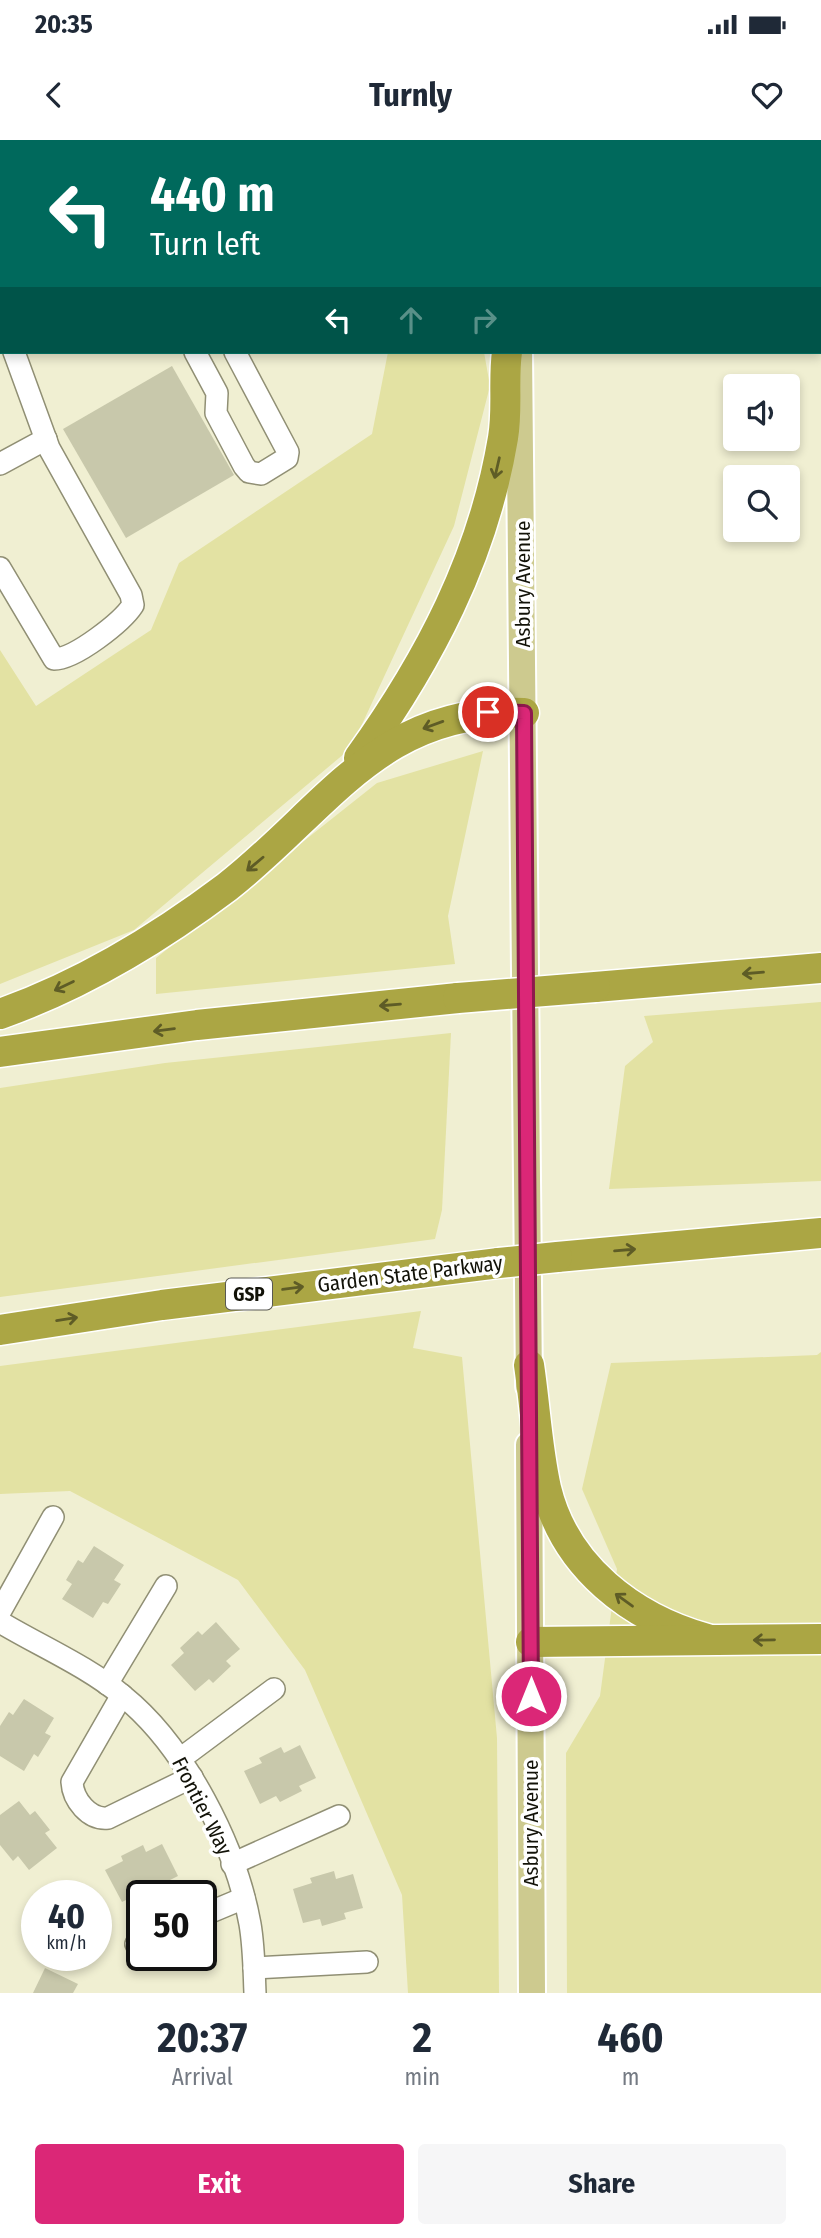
<!DOCTYPE html>
<html lang="en">
<head>
<meta charset="utf-8">
<style>
  body { margin:0; font-family:"Fira Sans Condensed",sans-serif; background:#f6f6f7; color:#1f2937; height:100vh; display:flex; flex-direction:column; font-size:26px; white-space:nowrap }
  * { box-sizing:border-box; margin:0 }
  p { font-size:23px; color:#747a83 }
  .icon { flex:none; width:38px; height:38px; fill:none; stroke:currentColor; stroke-width:2; stroke-linecap:round; stroke-linejoin:round }
  .map { position:relative; height:1853px; overflow:hidden }
  .panel { display:flex; flex-direction:column; background:#fff; flex:1 }
  .panel>* { flex:none }
  .guide { position:absolute; left:0px; top:0px; width:822px; height:214px; box-shadow:0 4px 10px #0003; background:#00695c; color:#fff; overflow:hidden }
  .tools { position:absolute; left:723px; top:234px; display:grid; gap:14px }
  .tools a { display:grid; place-items:center; width:77px; height:77px; border-radius:7px; background:#fff; box-shadow:0 4px 10px #0003; font-size:35px }
  .speed { position:absolute; left:21px; top:1740px; display:flex; gap:14px; font-size:35px; font-weight:700; text-align:center }
  .speed>* { display:grid; place-content:center; width:91px; height:91px; border-radius:50%; background:#fff; box-shadow:0 4px 10px #0003; line-height:1 }
  .speed small { font-size:18px; font-weight:400 }
  .speed .limit { border:4px solid #111; border-radius:10px; background:#fff; color:#111 }
  .pin { position:absolute; display:grid; place-items:center; width:60px; height:60px; color:#fff; margin:-30px; border:4px solid #fff; border-radius:50%; box-shadow:0 2px 7px #0007 }
  .me { position:absolute; width:77px; margin:-38px; rotate:0deg; stroke-linejoin:round; filter:drop-shadow(0 0 5px #0008) }
  .turn { display:flex; align-items:center; gap:24px; height:147px; padding:0 35px; font-size:32px }
  .turn .icon { width:91px; height:91px; stroke-width:2.5 }
  .turn b { display:block; font-size:49px; line-height:60px }
  .lanes { display:flex; align-items:center; height:66px; padding:0 35px; background:#0003; justify-content:center; gap:35px; direction:ltr }
  .lanes .off { opacity:.35 }
  .eta { display:flex; justify-content:space-evenly; align-items:center; height:119px; text-align:center }
  .eta b { font-size:42px; font-weight:700; line-height:49px }
  .action { display:flex; gap:14px; margin-top:auto; padding:14px 35px }
  .action a { flex:1; height:80px; border-radius:7px; background:#db2777; color:#fff; font-size:28px; font-weight:700; line-height:80px; text-align:center }
  .action a+a { background:#f6f6f7; color:#1f2937 }
  .status { display:flex; justify-content:space-between; align-items:center; height:49px; padding:0 35px; background:#fff; direction:ltr }
  .status svg { height:19px; fill:currentColor }
  header { display:flex; justify-content:space-between; align-items:center; height:91px; padding:0 35px; background:#fff; font-size:32px; font-weight:700 }
  .map>svg:first-child { display:block }
</style>
</head>
<body>
<div class="status"><b>20:35</b><svg viewBox="0 0 49 12"><path d="M0 12V9h3v3zM5 12V6h3v6zM10 12V3h3v9zM15 12V0h3v12zM26 1h20v11H26zM47 4h2v5h-2z"/></svg></div>
<header><svg class="icon" aria-label="back" viewBox="0 0 24 24"><path d="M15 5l-7 7 7 7"/></svg>Turnly<svg class="icon" aria-label="heart" viewBox="0 0 24 24"><path d="M12 20l-8-8c-3-5 5-10 8-4 3-6 11-1 8 4z"/></svg></header>
<div class="map">
<svg width="821" height="1853" viewBox="0 0 821 1853">
  <rect width="100%" height="100%" fill="#f0efd2"/>
  <g fill="#e3e2a3">
    <path d="M388,212H484L490,246L454,386L351,608L134,790L0,844V510L36,566L151,490L179,423L372,294Z"/>
    <path d="M483,611L448,776L455,824L156,854V818L377,643Z"/>
    <path d="M821,862V1041L609,1049L625,926L653,902L644,876Z"/>
    <path d="M451,893L442,1070L435,1099L0,1157V948L165,923Z"/>
    <path d="M421,1171L413,1208L462,1217L497,1598L499,1853H408L402,1755L305,1530L238,1440L70,1351L0,1354V1226Z"/>
    <path d="M821,1212V1853H567L566,1613L600,1556L617,1429L582,1349L611,1223L817,1215Z"/>
  </g>
  <g fill="#c8c8ab">
    <path d="M172,226L234,335L126,398L63,289Z"/>
    <path d="M94,1406L124,1425L114,1440L121,1444L108,1464L103,1462L93,1478L62,1459L72,1444L66,1440L78,1420L83,1423Z"/>
    <path d="M216,1482L240,1509L226,1521L231,1526L213,1543L209,1539L195,1551L171,1525L184,1513L180,1508L198,1491L202,1495Z"/>
    <path d="M24,1559L54,1578L45,1593L51,1596L38,1617L34,1614L24,1631L0,1616V1586L9,1572L13,1575Z"/>
    <path d="M300,1605L316,1638L299,1646L302,1651L280,1662L276,1656L260,1664L244,1631L262,1623L259,1618L281,1607L284,1613Z"/>
    <path d="M19,1661L30,1675L35,1671L50,1690L45,1693L57,1708L29,1730L18,1716L13,1721L0,1705V1675Z"/>
    <path d="M162,1704L178,1736L160,1745L163,1750L152,1755L138,1754L122,1762L105,1730L123,1721L121,1716L143,1705L146,1712Z"/>
    <path d="M334,1731L336,1739L353,1734L363,1768L344,1773L346,1779L322,1786L320,1779L303,1783L293,1749L312,1743L310,1738Z"/>
    <path d="M45,1828L78,1844L73,1853H33Z"/>
  </g>
  <g fill="none" stroke-linecap="round" stroke-linejoin="round">
    <defs>
      <g id="minor">
        <path d="M170,0L171,2"/>
        <path d="M627,0L632,2"/>
        <path d="M273,2L276,0"/>
        <path d="M372,2L373,0"/>
        <path d="M391,2L395,0"/>
        <path d="M0,127L2,126"/>
        <path d="M195,212L217,253L216,273L244,326L249,332L261,334L287,318L288,312L235,212"/>
        <path d="M0,324L46,299"/>
        <path d="M0,428L54,519C75,519 122,482 133,465L131,455L49,308L14,212"/>
        <path d="M0,1472L53,1377"/>
        <path d="M0,1482C40,1506 87,1526 123,1556C185,1606 236,1706 250,1784C254,1807 254,1830 255,1853"/>
        <path d="M107,1544L166,1446"/>
        <path d="M122,1555L72,1642C73,1660 89,1680 108,1678L192,1637"/>
        <path d="M180,1619L274,1549"/>
        <path d="M232,1724L339,1676"/>
        <path d="M201,1776L244,1758"/>
        <path d="M136,1804L142,1802"/>
        <path d="M254,1828L367,1822"/>
      </g>
      <g id="major">
        <path d="M517,2V0"/>
        <path d="M519,212L529,1246"/>
        <path d="M529,1305L532,1853"/>
      </g>
      <g id="highway">
        <path d="M359,618C429,520 483,418 503,298C508,269 503,240 507,212"/>
        <path d="M595,847L821,828"/>
        <path d="M0,874C82,845 158,799 227,747C327,669 380,567 524,573"/>
        <path d="M0,912L197,885L458,858"/>
        <path d="M557,1117L821,1093"/>
        <path d="M0,1190L162,1165L499,1123"/>
        <path d="M529,1225C535,1265 537,1308 546,1348C565,1427 632,1478 707,1499"/>
        <path d="M531,1502L821,1499"/>
      </g>
    </defs>
    <use href="#minor" stroke="#908f74" stroke-width="24"/>
    <use href="#major" stroke="#fff" stroke-width="30"/>
    <use href="#highway" stroke="#fff" stroke-width="33"/>
    <use href="#minor" stroke="#fff" stroke-width="21"/>
    <use href="#major" stroke="#cdca8f" stroke-width="26"/>
    <use href="#highway" stroke="#aba644" stroke-width="30"/>
    <defs>
      <g id="highway-bridge">
        <path d="M458,858L595,847"/>
        <path d="M499,1123L557,1117"/>
      </g>
    </defs>
    <use href="#highway-bridge" stroke="#fff" stroke-width="33" stroke-linecap="butt"/>
    <use href="#highway-bridge" stroke="#aba644" stroke-width="30"/>
  </g>
  <defs><path id="oneway-shaft" d="M-6 0H5M1.5-3L5.5 0L1.5 3" fill="none" stroke-width="1.6" stroke-linecap="round" stroke-linejoin="round" transform="scale(1.75)"/></defs>
  <g stroke="#5e5c26">
    <use href="#oneway-shaft" transform="translate(497 328) rotate(103)"/>
    <use href="#oneway-shaft" transform="translate(433 585) rotate(160)"/>
    <use href="#oneway-shaft" transform="translate(255 724) rotate(140)"/>
    <use href="#oneway-shaft" transform="translate(753 833) rotate(175)"/>
    <use href="#oneway-shaft" transform="translate(64 846) rotate(154)"/>
    <use href="#oneway-shaft" transform="translate(390 865) rotate(175)"/>
    <use href="#oneway-shaft" transform="translate(164 890) rotate(173)"/>
    <use href="#oneway-shaft" transform="translate(625 1110) rotate(-5)"/>
    <use href="#oneway-shaft" transform="translate(293 1148) rotate(-8)"/>
    <use href="#oneway-shaft" transform="translate(67 1179) rotate(-9)"/>
    <use href="#oneway-shaft" transform="translate(624 1460) rotate(-144)"/>
    <use href="#oneway-shaft" transform="translate(764 1500) rotate(179)"/>
  </g>
  <g fill="none" stroke-linecap="round" stroke-linejoin="round">
    <defs>
      <path id="route" d="M488,572L524,573L531,1556"/>
    </defs>
    <use href="#route" stroke="#8e194d" stroke-width="18"/>
    <use href="#route" stroke="#db2777" stroke-width="12"/>
  </g>
  <g text-anchor="middle" stroke-width="7" stroke-linejoin="round" paint-order="stroke">
    <rect fill="#fff" stroke="#595952" stroke-width="2" x="226" y="1138.5" width="46" height="31" rx="5"/>
    <g font-size="19" font-weight="bold" fill="#121208">
      <text x="249" y="1161">GSP</text>
    </g>
    <g font-size="21" fill="#121208" stroke="#fff">
      <text transform="translate(523 444) rotate(-90)" y="7">Asbury Avenue</text>
      <text transform="translate(410 1134) rotate(-7)" y="7">Garden State Parkway</text>
      <text transform="translate(202 1666) rotate(63)" y="7">Frontier Way</text>
      <text transform="translate(531 1683) rotate(-90)" y="7">Asbury Avenue</text>
    </g>
  </g>
</svg>
<div class="tools">
<a><svg class="icon" aria-label="sound" viewBox="0 0 24 24"><path d="M4 9h4l5-4v14l-5-4H4zM17 9q2 3 0 6"/></svg></a>
<a><svg class="icon" aria-label="search" viewBox="0 0 24 24"><circle cx="10" cy="10" r="6"/><path d="M15 15l6 6"/></svg></a>
</div>
<div class="speed"><div>40<small>km/h</small></div><div class="limit">50</div></div>
<div class="pin" style="left:488px;top:572px;background:#d93025"><svg class="icon" aria-label="arrive" viewBox="0 0 24 24"><path d="M6 21V4h12l-3 4 3 4H6"/></svg></div>
<svg class="me" style="left:531px;top:1556px" viewBox="-20 -20 40 40"><circle r="17" fill="#db2777" stroke="#fff" stroke-width="3"/><path d="M0-11L8 9 0 5-8 9z" fill="#fff"/></svg>
<div class="guide">
<div class="turn"><svg class="icon" aria-label="left" viewBox="0 0 24 24"><path d="M17 20v-9H6M10 6l-5 5 5 5"/></svg><div><b>440 m</b>Turn left</div></div>
<div class="lanes"><svg class="icon" aria-label="left" viewBox="0 0 24 24"><path d="M17 20v-9H6M10 6l-5 5 5 5"/></svg><svg class="icon off" aria-label="ahead" viewBox="0 0 24 24"><path d="M12 20V5M6 11l6-6 6 6"/></svg><svg class="icon off" aria-label="right" viewBox="0 0 24 24"><path d="M7 20v-9h11M14 6l5 5-5 5"/></svg></div>
</div>
</div>
<section class="panel">
<div class="eta">
<div><b>20:37</b><p>Arrival</p></div>
<div><b>2</b><p>min</p></div>
<div><b>460</b><p>m</p></div>
</div>
<div class="action"><a>Exit</a><a>Share</a></div>
</section>
</body>
</html>
